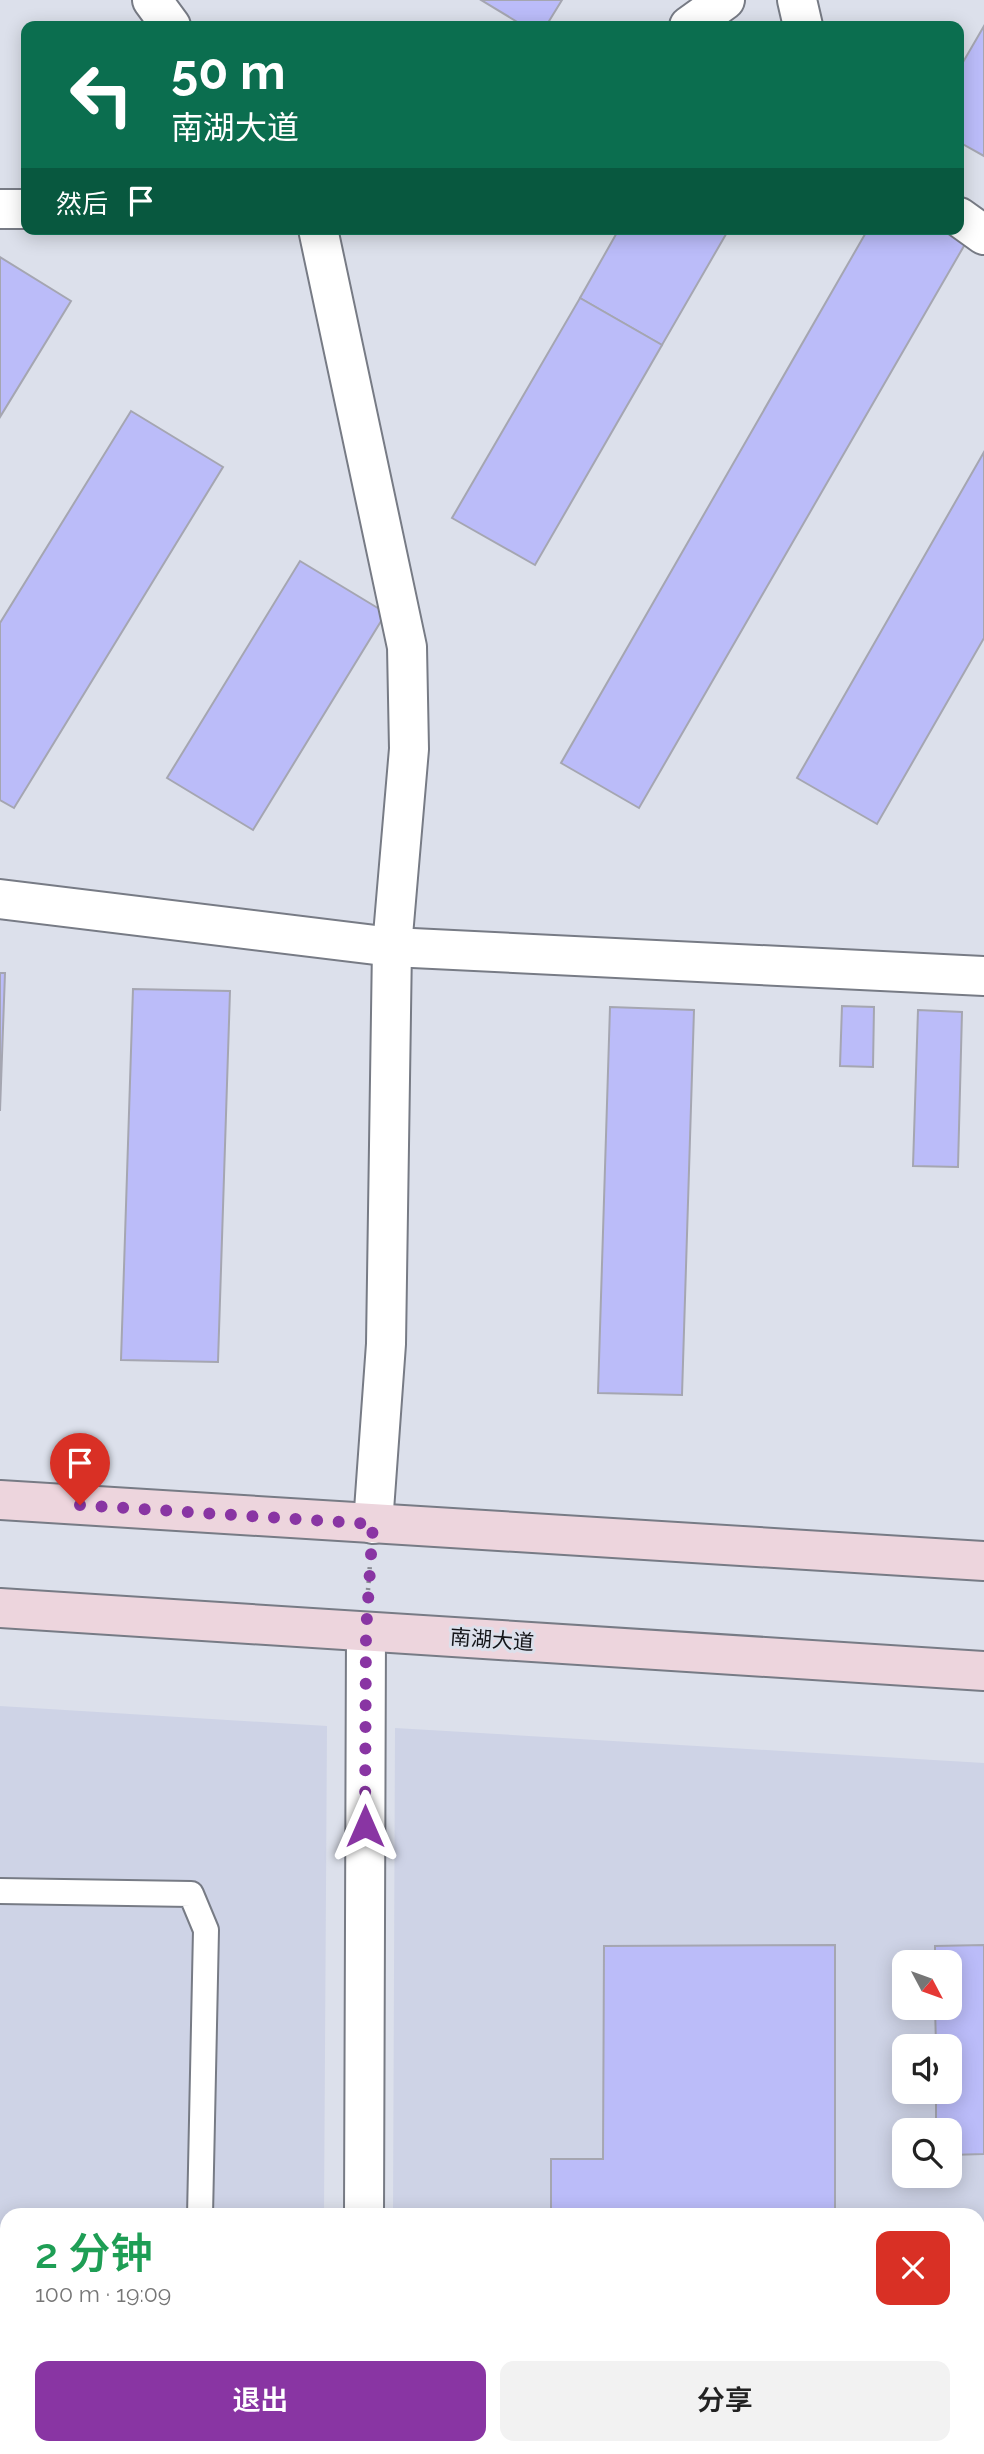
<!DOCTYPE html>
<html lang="zh">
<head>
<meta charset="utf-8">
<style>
  body { margin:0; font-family:Raleway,"Noto Sans SC",sans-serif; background:#f2f2f2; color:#222; height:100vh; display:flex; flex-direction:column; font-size:26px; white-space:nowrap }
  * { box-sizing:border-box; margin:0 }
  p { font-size:23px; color:#767676 }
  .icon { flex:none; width:38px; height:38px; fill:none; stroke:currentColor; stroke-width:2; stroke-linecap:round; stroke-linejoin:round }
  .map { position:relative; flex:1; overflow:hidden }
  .panel { position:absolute; left:0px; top:2208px; width:985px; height:247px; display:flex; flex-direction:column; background:#fff; border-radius:21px 21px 0 0; box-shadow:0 4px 18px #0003 }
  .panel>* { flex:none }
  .banner { position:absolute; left:21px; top:21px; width:943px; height:214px; border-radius:14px; box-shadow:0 4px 18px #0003; background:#0b6e4f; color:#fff; overflow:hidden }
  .needle { width:46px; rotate:131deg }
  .controls { position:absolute; left:892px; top:1950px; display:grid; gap:14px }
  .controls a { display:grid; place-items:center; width:70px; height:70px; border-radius:14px; background:#fff; box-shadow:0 4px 18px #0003; font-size:35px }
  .pin { position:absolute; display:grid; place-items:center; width:60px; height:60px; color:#fff; margin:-72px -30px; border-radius:50% 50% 50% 0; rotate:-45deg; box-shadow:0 0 7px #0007 }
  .pin .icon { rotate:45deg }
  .me { position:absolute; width:77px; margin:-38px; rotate:0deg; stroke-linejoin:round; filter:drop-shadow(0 0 5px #0008) }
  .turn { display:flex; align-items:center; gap:24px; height:147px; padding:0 35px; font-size:32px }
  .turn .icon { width:91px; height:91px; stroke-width:2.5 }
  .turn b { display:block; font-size:49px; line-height:60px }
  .then { display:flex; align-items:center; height:66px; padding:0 35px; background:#0003; gap:14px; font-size:26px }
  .round { display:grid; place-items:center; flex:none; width:74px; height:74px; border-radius:14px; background:#f2f2f2 }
  .head { display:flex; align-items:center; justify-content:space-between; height:119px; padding:0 35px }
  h1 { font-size:42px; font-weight:600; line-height:52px; color:#1e9e55 }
  .cta { display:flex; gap:14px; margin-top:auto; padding:14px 35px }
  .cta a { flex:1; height:80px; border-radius:14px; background:#8935a3; color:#fff; font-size:28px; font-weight:600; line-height:80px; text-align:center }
  .cta a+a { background:#f2f2f2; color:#222 }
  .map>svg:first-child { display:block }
</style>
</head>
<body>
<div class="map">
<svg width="984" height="2454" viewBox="0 0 984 2454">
  <rect width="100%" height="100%" fill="#dce0eb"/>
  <g fill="#ced3e6" fill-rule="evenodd">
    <path d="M0,1706L327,1726L324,2215L7,2216V2448H323V2454H0Z"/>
    <path d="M395,1728L984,1763V2454H393V2448H978V2216L393,2215ZM905,1962H950V2007H905ZM905,2046H950V2091H905ZM905,2130H950V2175H905Z"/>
  </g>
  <g fill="#bbbcf9" stroke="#a5a6b1" stroke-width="2">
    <path d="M481,0H562L546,26H524Z"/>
    <path d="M984,26V156L959,142V69Z"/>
    <path d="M619,229H729L662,345L580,298Z"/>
    <path d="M868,229H951L968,239L639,808L561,763Z"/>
    <path d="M0,257L71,301L0,417Z"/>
    <path d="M580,298L662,345L535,565L452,518Z"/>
    <path d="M131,411L223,467L14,808L0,800V623Z"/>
    <path d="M984,452V638L877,824L797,778Z"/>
    <path d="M300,561L386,613L253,830L167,778Z"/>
    <path d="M0,973H5L0,1111Z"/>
    <path d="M133,989L230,991L218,1362L121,1360Z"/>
    <path d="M842,1006L874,1007L873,1067L840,1066Z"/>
    <path d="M610,1007L694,1010L682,1395L598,1393Z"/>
    <path d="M918,1010L962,1012L958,1167L913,1166Z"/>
    <path d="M835,1945V2216H551V2159H603L604,1946Z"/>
    <path d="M984,1945V2154L950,2155V2130H936V2091H950V2046H936L935,2007H950V1962H935V1946Z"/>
  </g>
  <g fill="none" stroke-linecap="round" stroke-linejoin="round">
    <defs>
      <g id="lane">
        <path d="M0,1891L191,1894L206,1930L200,2216"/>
        <path d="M194,2454V2448"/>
      </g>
      <g id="street">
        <path d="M152,0L171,26"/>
        <path d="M797,0L803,26"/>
        <path d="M689,26L725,0"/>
        <path d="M0,209H26"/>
        <path d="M959,217L984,235"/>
        <path d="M318,229L407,647L409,749L392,947L386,1344L373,1524"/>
        <path d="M0,899L392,947L984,976"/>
        <path d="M364,2216L366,1632"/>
        <path d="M364,2454V2448"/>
      </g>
      <g id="secondary">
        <path d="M0,1500L984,1561"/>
        <path d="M0,1608L984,1671"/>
      </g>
    </defs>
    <use href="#lane" stroke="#777b85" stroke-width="28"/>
    <use href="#street" stroke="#777b85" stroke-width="42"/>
    <use href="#secondary" stroke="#777b85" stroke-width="42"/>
    <path stroke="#888b93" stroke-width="4.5" stroke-dasharray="2 5" stroke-linecap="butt" d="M368,1590L370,1564"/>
    <use href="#lane" stroke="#fff" stroke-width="24"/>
    <use href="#street" stroke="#fff" stroke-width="38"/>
    <use href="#secondary" stroke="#edd5dd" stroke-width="38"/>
  </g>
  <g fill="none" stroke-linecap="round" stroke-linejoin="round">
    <path stroke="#8935a3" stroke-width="12" stroke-dasharray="0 21.6" d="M80,1505L373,1524L366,1632L365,1826"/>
  </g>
  <g text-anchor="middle" stroke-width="6" stroke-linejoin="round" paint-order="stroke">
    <g font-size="21" fill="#141519" stroke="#dce0eb">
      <text transform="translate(492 1640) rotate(4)" y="7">南湖大道</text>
    </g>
  </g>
</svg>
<div class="controls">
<a><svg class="needle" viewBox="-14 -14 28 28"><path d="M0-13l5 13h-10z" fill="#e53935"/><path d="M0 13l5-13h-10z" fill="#767676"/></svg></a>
<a><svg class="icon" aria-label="sound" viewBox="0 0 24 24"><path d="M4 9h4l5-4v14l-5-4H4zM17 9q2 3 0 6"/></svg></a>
<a><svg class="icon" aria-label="search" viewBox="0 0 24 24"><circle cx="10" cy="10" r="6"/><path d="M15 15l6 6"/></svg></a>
</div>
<div class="pin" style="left:80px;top:1505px;background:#d93025"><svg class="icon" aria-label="arrive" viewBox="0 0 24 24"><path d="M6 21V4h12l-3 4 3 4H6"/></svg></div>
<svg class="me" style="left:365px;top:1826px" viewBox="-20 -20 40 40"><path d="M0-17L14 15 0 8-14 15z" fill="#8935a3" stroke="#fff" stroke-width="4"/></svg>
<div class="banner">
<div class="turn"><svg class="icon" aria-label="left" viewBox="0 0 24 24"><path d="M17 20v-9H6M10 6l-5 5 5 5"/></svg><div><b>50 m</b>南湖大道</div></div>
<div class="then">然后<svg class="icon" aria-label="arrive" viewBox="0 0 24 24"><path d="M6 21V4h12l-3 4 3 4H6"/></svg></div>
</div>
<section class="panel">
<div class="head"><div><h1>2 分钟</h1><p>100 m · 19:09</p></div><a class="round" style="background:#d93025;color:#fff"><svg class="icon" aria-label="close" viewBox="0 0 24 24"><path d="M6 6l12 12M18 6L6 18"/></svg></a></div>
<div class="cta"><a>退出</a><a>分享</a></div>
</section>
</div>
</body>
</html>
